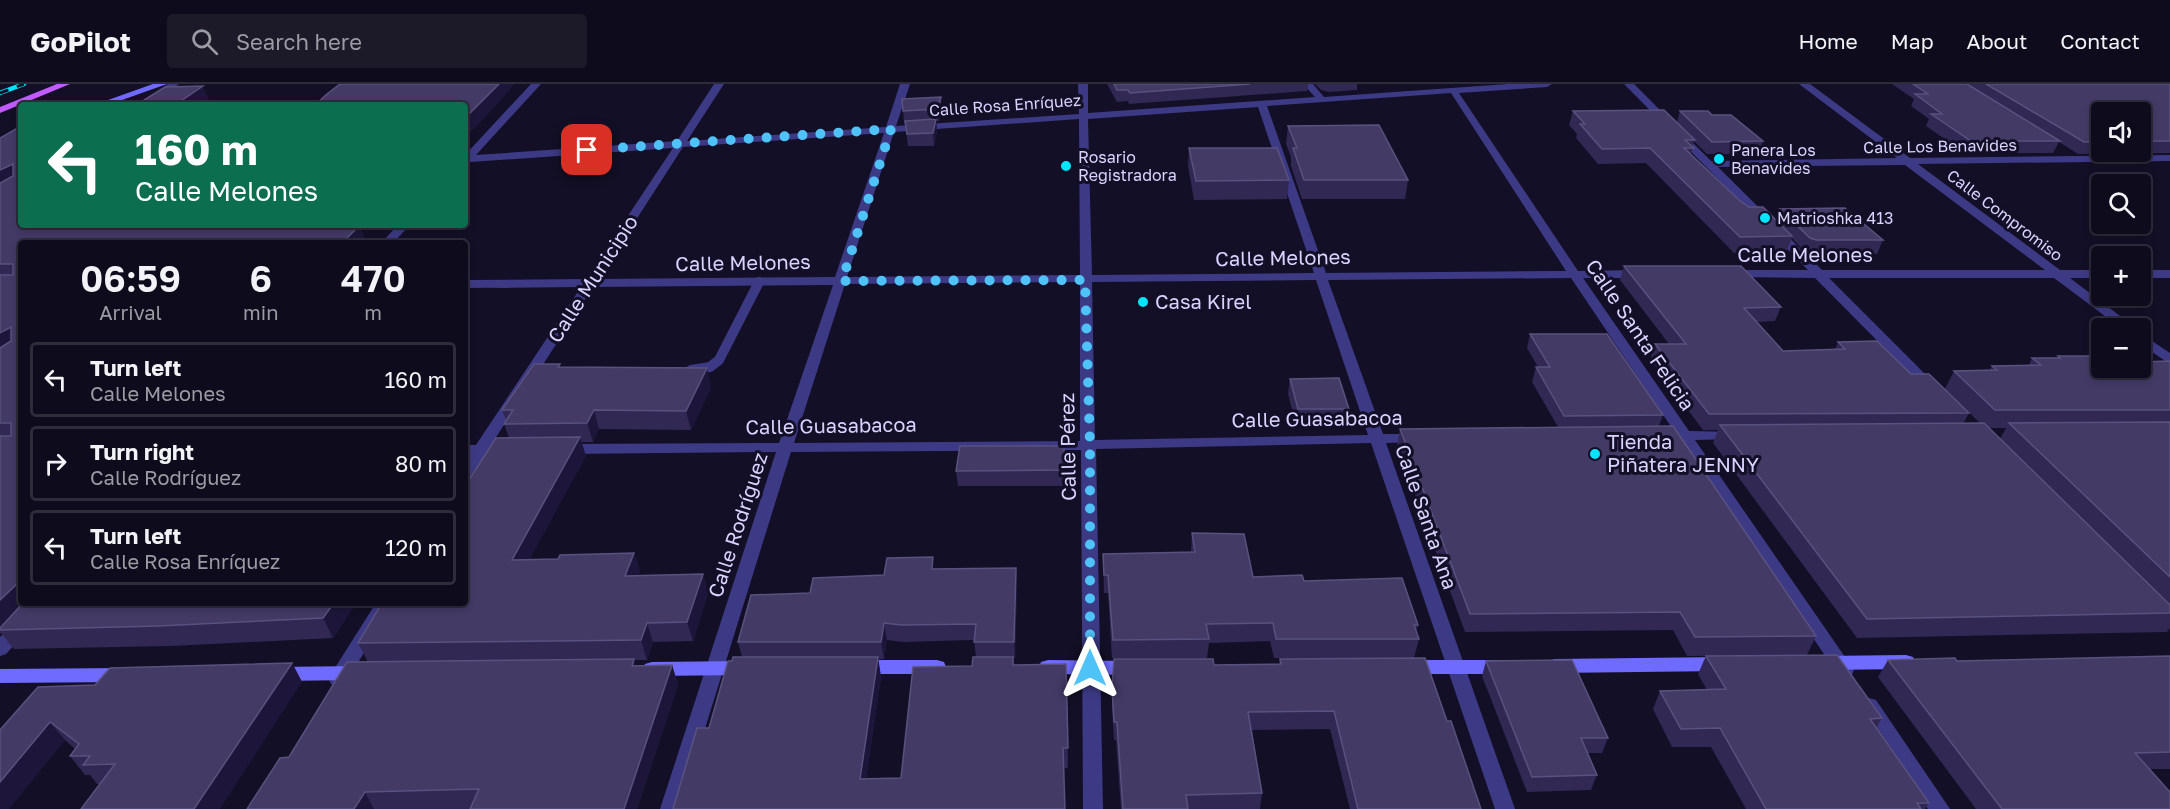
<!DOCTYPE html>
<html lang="en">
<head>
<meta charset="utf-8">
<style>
  body { margin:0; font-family:"Golos Text",sans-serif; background:#1c1929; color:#f1f3f6; height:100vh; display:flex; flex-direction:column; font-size:22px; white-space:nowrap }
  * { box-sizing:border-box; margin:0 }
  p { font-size:20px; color:#9b9ba3 }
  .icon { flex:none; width:33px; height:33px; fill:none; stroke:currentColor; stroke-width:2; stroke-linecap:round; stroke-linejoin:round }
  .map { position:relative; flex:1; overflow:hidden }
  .side { position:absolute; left:18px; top:156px; width:450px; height:366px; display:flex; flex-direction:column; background:#0e0b1c; border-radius:6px; box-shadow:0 3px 9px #0003,0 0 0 2px #2e2b3b }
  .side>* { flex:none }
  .banner { position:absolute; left:18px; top:18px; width:450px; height:126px; border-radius:6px; box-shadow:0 3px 9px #0003,0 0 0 2px #2e2b3b; background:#0b6e4f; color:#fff; overflow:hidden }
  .controls { position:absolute; left:2091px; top:18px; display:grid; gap:12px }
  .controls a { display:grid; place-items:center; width:60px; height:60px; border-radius:6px; background:#0e0b1c; box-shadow:0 3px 9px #0003,0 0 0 2px #2e2b3b; font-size:30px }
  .pin { position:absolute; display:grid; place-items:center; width:51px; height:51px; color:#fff; margin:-26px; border-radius:12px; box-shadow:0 3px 9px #0006 }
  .me { position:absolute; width:66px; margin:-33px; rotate:0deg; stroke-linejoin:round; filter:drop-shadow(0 0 4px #0008) }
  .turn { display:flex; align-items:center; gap:21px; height:126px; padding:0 18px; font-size:27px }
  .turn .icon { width:78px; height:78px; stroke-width:2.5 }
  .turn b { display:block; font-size:42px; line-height:51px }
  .eta { display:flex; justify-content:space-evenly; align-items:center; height:102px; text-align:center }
  .eta b { font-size:36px; font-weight:600; line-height:42px }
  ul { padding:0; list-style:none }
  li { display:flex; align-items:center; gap:18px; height:75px; margin:0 12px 9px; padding:0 6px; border:3px solid #2e2b3b; border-radius:6px }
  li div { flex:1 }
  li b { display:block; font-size:22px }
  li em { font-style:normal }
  header { display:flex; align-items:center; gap:36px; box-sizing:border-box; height:84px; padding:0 30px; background:#0e0b1c; border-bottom:2px solid #2e2b3b }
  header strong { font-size:28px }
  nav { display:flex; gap:33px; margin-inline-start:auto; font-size:21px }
  .search { width:420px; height:54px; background:#1c1929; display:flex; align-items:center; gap:15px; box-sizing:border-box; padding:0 21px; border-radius:6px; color:#9b9ba3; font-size:22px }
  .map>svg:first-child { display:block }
</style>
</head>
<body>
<header>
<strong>GoPilot</strong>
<div class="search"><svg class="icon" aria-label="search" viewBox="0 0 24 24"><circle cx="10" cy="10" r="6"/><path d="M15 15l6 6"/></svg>Search here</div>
<nav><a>Home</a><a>Map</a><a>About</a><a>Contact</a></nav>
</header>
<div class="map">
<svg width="2170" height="725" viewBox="0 0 2170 725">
  <rect width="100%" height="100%" fill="#130f26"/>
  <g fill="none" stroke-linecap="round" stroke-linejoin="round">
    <path stroke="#3d3a85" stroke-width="10" d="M691,286L710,283L719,276L759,198"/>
    <g fill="#3d3a85" fill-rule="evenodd">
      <path d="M168,0H179L148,21H137Z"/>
      <path d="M531,0H541L476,71L677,57L714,0H724L687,57L886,43L900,0H910L896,42L1079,30L1078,0H1088V29L1315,13L1303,0H1313L1324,13L1508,0H1552L1547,3L1459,9L1578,187L1643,186L1649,190L1643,194H1583L1689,347L1739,348L1741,351L1734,355L1695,356L1854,586L1852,591L1845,593L1838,591L1680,356L1654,355L1652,352L1654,349L1674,347L1571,194L1328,196L1383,350H1419L1426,354L1419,358L1386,359L1515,725H1495L1371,359L1096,365L1103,725H1083L1081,366L791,368L680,725H660L776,368L564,370L556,365L564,360L779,359L833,201L593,203L491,361H507L515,366L507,371H485L470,393L465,395V378L470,371H465V361H476L581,203L465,204V196L586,195L673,64L470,78L465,80V71ZM1451,9L1566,187L1326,189L1267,22ZM1258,23L1314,189L1092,191L1088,35ZM1079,35L1080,191L847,193L894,48ZM884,49L835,193L598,195L683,63ZM1316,196L1368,351L1095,356L1092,198ZM1080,198V357L794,359L845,200Z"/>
      <path d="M1624,0H1634L1711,77L1897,74L1799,0H1810L1910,74L2170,71V77L1918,80L2060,186H2102V194H2070L2136,244H2121L2054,194H1829L1939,304L1937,307H1927L1815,194L1726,193L1724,190L1730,186H1808ZM1905,81L2045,186H1822L1718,83Z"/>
      <path d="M398,141H410L393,159H381Z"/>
      <rect x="2140" y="186" width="30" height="8"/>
      <path d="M2140,249L2170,269V280L2140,260Z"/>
      <path d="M33,519H52L6,570L0,572V553Z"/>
      <path d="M376,519H394L345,600L338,602L331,600L329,595L331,590Z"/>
      <path d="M1869,614L1876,616L1950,725H1928L1859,621L1862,616Z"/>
    </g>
    <g fill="#6f6bff" fill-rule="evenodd">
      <path d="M153,0H167L108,21H94Z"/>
      <path d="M1906,571L1913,573L1915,578L1913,583L1906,585L1822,586L1815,584L1813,579L1815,574L1822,572Z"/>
      <path d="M1723,573L1730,575L1732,580L1730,585L1723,587L1555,589L1548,587L1546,582L1548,577L1555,575Z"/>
      <path d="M859,576H937L944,578L946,583L944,588L937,590H859L852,588L850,583L852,578Z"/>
      <path d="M1048,576L1132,577L1139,579L1141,584L1139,589L1132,591L1048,590L1041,588L1039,583L1041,578Z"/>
      <path d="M1408,576H1504L1511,578L1513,583L1511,588L1504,590H1408L1401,588L1399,583L1401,578Z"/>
      <path d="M745,577L752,579L754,584L752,589L745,591L652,592L645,590L643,585L645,580L652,578Z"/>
      <path d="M358,582L365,584L367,589L365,594L358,596L277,597L270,595L268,590L270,585L277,583Z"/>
      <path d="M124,584L131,586L133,591L131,596L124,598L0,599V585Z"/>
    </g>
    <path fill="#c25bff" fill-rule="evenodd" d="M57,0H70L0,29V23Z"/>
    <defs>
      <path id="rail" d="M0,9L24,0"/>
    </defs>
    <use href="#rail" stroke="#00e5ff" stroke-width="4.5"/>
    <use href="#rail" stroke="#130f26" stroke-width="3" stroke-dasharray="9" stroke-linecap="butt"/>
  </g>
  <g fill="#312854" fill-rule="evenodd">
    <path d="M1107,0H1308L1307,7L1129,20L1128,17L1117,18Z"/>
    <path d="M1315,0H1357V6L1329,8L1321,6Z"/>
    <path d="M1892,0H2170V69L2078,70L2059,58L2053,69H1965L1926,42L1929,35L1911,22L1914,15ZM2102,28H2140V68H2102Z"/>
    <path d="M902,15L942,24L939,37H936L937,47L934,62H908L905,39H904Z"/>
    <path d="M1573,27L1677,38L1680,27L1712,31L1763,57L1759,70H1707L1694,57L1691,71L1739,116L1749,123L1776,136L1780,125L1883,156L1877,170H1810L1805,168L1792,154L1786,168L1734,169L1646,79L1598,80L1576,54L1577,50L1569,41Z"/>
    <path d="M1288,42L1408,96L1405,115H1302L1291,82V73L1286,60Z"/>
    <path d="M0,54L21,141H154L156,145L309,142H359L366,158L21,159V519H356L333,554L171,562L14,565L1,549L0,550Z"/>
    <path d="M1189,64L1289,96L1287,115L1194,116L1188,82Z"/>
    <path d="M1624,182L1781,223L1775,237L1757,238L1783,267L1835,265L1838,258L1911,290L1969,329L1963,340L1980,339L1945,305L1954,287L1990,286L1992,282L2029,281L2032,274H2057L2058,272L2101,278L2170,277V544L2167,548L1857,554L1713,359L1718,346H1703L1650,275L1655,260H1669L1620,196ZM1988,344H2006L2000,355Z"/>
    <path d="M1530,250L1663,331L1659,342L1816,552L1807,571L1687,572L1673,546L1465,548L1397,362L1400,345L1558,343L1532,298L1536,283H1538L1527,264Z"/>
    <path d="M560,283L711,303L691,346L599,345L593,358H581L586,372L529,475H558L634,469L640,488L638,491L703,490L708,509L693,557L653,558L647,576H634L636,582L672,581L678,601L637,725H247L368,578L358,559L509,354L504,340L506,336L502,326Z"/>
    <path d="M1290,295L1349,325L1346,340L1296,341L1288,310Z"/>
    <path d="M1064,362V402H958L956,387Z"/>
    <path d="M1192,449L1253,493L1304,497L1418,541L1416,548L1419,555L1414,574H1274L1270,557L1209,559L1207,574H1112L1108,509H1104L1103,470L1191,468Z"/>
    <path d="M1016,484L1017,500L1015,574H1013L1014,581L1066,580L1068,684L673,725L709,644L732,577L742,573L738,558L810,509L884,491L934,485ZM887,556L903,558L974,556L976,573L972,582L901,694L866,695L881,593L878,575H884Z"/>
    <path d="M1706,572L1882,634L1877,643L1929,719L1925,725H1746L1711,663H1672L1653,625L1660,607L1707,606L1698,590Z"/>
    <path d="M2170,572V685H2150L2170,725H1976L1878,593L1888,576L1957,577Z"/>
    <path d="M1280,575L1447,637L1481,725H1350L1330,645L1252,646L1262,709L1260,725H1121L1116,656H1114L1112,622V604L1214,581L1279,580Z"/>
    <path d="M1486,577L1608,654L1602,669H1587L1597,691L1591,706L1527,708L1482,592Z"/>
    <path d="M292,579L302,598L100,700H97L90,691H85L70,672L75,665L65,656L0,646L95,601Z"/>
  </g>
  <g fill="#1d163a">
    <path d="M499,0H515L476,43L465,53V34Z"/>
    <path d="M203,2L209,16L202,21H175Z"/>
    <path d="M941,13L942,24L939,37L938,25Z"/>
    <path d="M936,35L937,47L934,62L933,49Z"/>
    <path d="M13,80L21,94L0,105V86Z"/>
    <path d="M141,141H154L158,149L140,145Z"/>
    <path d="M359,142L366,158L364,159H342Z"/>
    <path d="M11,243L21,259L0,272V249Z"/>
    <path d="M707,284L711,303L691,346L686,327Z"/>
    <path d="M594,326L599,345L593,358L587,339Z"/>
    <path d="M580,353L586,372L519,495L512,476Z"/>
    <path d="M634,469L640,488L631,511L625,492Z"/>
    <path d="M1016,484L1017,500L1015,574L1014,558Z"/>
    <path d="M703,490L708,509L693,557L687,538Z"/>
    <path d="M19,498L21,500V519H31L0,546V516Z"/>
    <path d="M334,519H356L333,554L323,534Z"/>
    <path d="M647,539L653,558L647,576L641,556Z"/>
    <path d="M884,539L887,556L884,575L881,558Z"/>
    <path d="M878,573L881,593L863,715L860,695Z"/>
    <path d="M634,575L640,594L632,582Z"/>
    <path d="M292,579L302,598L220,725H194Z"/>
    <path d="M672,581L678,601L637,725H624Z"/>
    <path d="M50,638L65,656L9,725H0V698Z"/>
    <path d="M365,708L374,725H354Z"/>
  </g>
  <g fill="#433a66" stroke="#5a527e" stroke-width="1.5">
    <path d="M340,0H499L465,34V21H315L327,10Z"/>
    <path d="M1114,0H1250L1130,9L1128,6H1117Z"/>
    <path d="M1913,0H1967L2060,57H1971L1931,30H1942L1915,10H1928Z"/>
    <path d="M1986,0H2170V57H2140V28H2102V57L2084,58Z"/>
    <path d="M203,2L175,21H136L165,3Z"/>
    <path d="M941,13L938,25L903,27L902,15Z"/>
    <path d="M1664,26L1695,56H1685L1694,64H1684L1739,116L1749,123H1763L1792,152L1740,153L1650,64L1602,65L1580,40H1585L1573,27Z"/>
    <path d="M1680,27H1708L1712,31H1731L1763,57L1712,58Z"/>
    <path d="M936,35L933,49L907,50L905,37Z"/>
    <path d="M1379,41L1408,96H1304L1293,64H1297L1288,42Z"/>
    <path d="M21,42V141H141L140,145H155L161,141L359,142L342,159H21V498H19L0,516V352H11V339H0V264L11,257V243L0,249V191H13V180H0V99L13,92V80L0,86V54Z"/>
    <path d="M1189,64H1277L1289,96L1196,97Z"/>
    <path d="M1845,124L1883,156H1816L1810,154L1780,125Z"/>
    <path d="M1624,182H1741L1781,223L1744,224L1783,267L1845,265L1838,258L1877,257L1911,290H1929L1969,329L1709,330L1655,260H1686Z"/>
    <path d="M1530,250H1607L1663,331L1564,332L1536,283H1550Z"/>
    <path d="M2058,272H2092L2102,278V284H2140V278L2170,277V326H1995L1954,287L1997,286L1992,282L2041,281L2032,274H2060Z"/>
    <path d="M534,280H560L558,283L707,284L686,327L594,326L587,339L504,340L513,326H502Z"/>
    <path d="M1339,294L1349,325H1298L1290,295Z"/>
    <path d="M2170,338V493L2009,339Z"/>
    <path d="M1984,339L2170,521V529L1867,535L1720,341Z"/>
    <path d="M1673,342L1816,552L1695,553L1680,528L1470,530L1400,345Z"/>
    <path d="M580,353L512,476L558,475L560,471L634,469L625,492L703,490L687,538L647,539L641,556L358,559L382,519H465V402L496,354Z"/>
    <path d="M960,362H1064V386L956,387Z"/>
    <path d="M1192,449L1244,450L1253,493L1302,491L1304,497L1402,494L1418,541H1414L1419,555H1276L1273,539L1206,540L1209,555L1113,556L1108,491H1104L1103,470L1195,468Z"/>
    <path d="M933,473L932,485L1016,484L1014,558H974L976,540L901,541L884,539L881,558H738L751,511L810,509L813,494L884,491L887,474Z"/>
    <path d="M23,519H334L323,534L158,542L0,546V544Z"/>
    <path d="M1837,571L1882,634L1870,635L1929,719H1917L1921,725H1766L1720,644L1681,645L1660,607L1726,605L1706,572Z"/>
    <path d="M2170,572V668L2135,669L2170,708V725H2002L1888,576L1955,574L1957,577Z"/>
    <path d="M733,573H878L860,695L901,694L913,583L972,582L973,573H1013V581L1066,580L1068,664H1063L1065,725H673L697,644H709L728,577H732Z"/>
    <path d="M1425,574L1447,637H1451L1481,725H1358L1334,627L1248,628L1262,709L1186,711L1188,725H1123L1117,638H1114L1112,604L1114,575H1213L1214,581L1281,580L1280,575Z"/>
    <path d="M634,575L632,582L672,581L624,725H470L479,705L365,708L354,725H247L280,674L289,673L347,578Z"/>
    <path d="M1572,576L1608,654H1581L1597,691L1532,693L1486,577Z"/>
    <path d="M292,579L194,725H81L115,680L83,681L90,672H70L79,660L50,638L0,698V646L38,603L95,601L110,584Z"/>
  </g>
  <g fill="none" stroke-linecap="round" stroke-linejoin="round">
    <path stroke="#4fc3f7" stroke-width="10" stroke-dasharray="0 18" d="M587,66L891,45L842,197L1085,196L1090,361V584"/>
  </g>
  <g fill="#00e5ff" stroke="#130f26" stroke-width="2">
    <circle cx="1719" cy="75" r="6"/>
    <circle cx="1066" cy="82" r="6"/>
    <circle cx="1765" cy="134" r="6"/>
    <circle cx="1143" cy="218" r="6"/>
    <circle cx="1595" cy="370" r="6"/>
  </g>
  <g text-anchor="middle" stroke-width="6" stroke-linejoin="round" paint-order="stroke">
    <g font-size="16" fill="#d9d4ff" stroke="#130f26">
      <text transform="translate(1005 21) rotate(-4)" y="6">Calle Rosa Enríquez</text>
      <text transform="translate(1940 62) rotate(-1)" y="6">Calle Los Benavides</text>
      <text transform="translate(2005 131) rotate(37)" y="6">Calle Compromiso</text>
    </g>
    <g font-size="16" fill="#d9d4ff" stroke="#130f26" text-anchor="start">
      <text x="1731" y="72">Panera Los<tspan x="1731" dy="18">Benavides</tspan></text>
      <text x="1078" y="79">Rosario<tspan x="1078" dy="18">Registradora</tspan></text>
      <text x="1777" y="140">Matrioshka 413</text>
    </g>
    <g font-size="20" fill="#d9d4ff" stroke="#130f26">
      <text x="1805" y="178">Calle Melones</text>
      <text transform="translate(1283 174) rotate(-1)" y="7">Calle Melones</text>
      <text transform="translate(743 179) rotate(-1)" y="7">Calle Melones</text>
      <text transform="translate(593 195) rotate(-57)" y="7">Calle Municipio</text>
      <text transform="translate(1640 251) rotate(56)" y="7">Calle Santa Felicia</text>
      <text transform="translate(1317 335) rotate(-1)" y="7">Calle Guasabacoa</text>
      <text transform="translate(831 342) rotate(-1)" y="7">Calle Guasabacoa</text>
      <text transform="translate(1068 363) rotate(-91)" y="7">Calle Pérez</text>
      <text transform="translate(1426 433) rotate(71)" y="7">Calle Santa Ana</text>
      <text transform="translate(738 441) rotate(-72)" y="7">Calle Rodríguez</text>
    </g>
    <g font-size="20" fill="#d9d4ff" stroke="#130f26" text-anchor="start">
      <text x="1155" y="225">Casa Kirel</text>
      <text x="1607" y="365">Tienda<tspan x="1607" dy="23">Piñatera JENNY</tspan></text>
    </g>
  </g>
</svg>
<div class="controls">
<a><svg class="icon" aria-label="sound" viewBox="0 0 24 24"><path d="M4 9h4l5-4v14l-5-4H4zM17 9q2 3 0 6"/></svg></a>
<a><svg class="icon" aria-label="search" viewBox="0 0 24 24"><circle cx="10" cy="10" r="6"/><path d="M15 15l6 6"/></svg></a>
<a>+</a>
<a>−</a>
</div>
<div class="pin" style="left:587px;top:66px;background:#d93025"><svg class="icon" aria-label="arrive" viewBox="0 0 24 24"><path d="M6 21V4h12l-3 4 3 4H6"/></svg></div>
<svg class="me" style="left:1090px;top:584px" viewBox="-20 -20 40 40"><path d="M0-17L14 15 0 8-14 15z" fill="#4fc3f7" stroke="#fff" stroke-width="4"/></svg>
<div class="banner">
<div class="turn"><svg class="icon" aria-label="left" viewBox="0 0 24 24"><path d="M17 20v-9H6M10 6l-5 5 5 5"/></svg><div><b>160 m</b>Calle Melones</div></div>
</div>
<section class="side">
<div class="eta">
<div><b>06:59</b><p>Arrival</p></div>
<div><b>6</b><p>min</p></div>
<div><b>470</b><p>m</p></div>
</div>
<ul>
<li><svg class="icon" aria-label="left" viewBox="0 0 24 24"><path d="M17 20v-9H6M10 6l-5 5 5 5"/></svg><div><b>Turn left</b><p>Calle Melones</p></div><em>160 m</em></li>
<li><svg class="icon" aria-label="right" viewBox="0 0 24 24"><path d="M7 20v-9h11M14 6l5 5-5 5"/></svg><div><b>Turn right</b><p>Calle Rodríguez</p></div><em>80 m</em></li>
<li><svg class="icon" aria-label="left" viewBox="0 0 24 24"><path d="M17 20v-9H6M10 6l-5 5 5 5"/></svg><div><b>Turn left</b><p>Calle Rosa Enríquez</p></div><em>120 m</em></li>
</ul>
</section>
</div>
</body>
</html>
